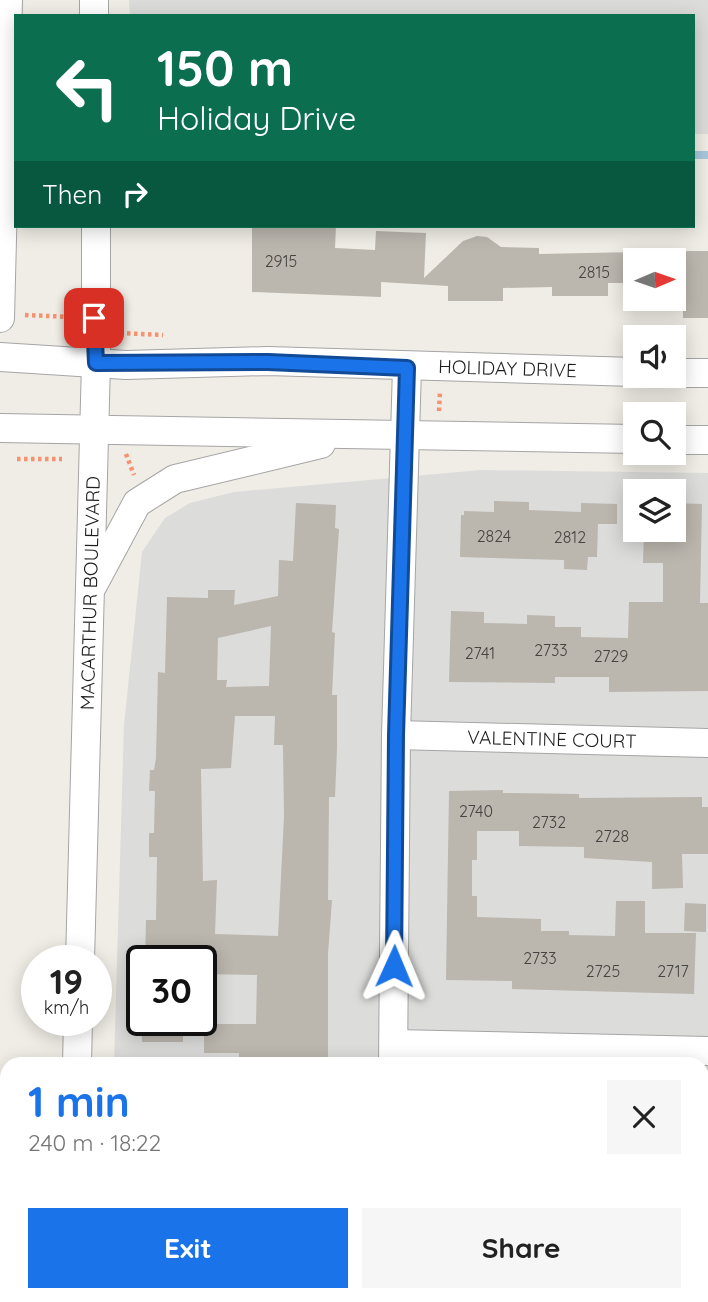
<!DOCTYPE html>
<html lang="en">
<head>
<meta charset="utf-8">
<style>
  body { margin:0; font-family:Quicksand,sans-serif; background:#f6f6f6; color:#222; height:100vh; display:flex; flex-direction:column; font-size:26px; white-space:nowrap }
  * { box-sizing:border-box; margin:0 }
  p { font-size:23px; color:#767676 }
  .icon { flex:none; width:38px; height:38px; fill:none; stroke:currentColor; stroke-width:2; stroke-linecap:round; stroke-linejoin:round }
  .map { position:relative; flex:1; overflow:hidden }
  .drawer { position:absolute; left:0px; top:1057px; width:709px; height:245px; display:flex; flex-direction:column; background:#fff; border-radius:21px 21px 0 0; box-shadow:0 4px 18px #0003 }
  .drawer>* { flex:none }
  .hud { position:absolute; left:14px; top:14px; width:681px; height:214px; border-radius:0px; box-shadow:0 4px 18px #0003; background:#0b6e4f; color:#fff; overflow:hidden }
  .needle { width:46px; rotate:88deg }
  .controls { position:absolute; left:623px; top:248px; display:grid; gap:14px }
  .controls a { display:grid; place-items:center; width:63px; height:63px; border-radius:0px; background:#fff; box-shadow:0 4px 18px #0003; font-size:35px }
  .speed { position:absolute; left:21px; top:945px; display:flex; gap:14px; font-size:35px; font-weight:700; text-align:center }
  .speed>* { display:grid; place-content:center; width:91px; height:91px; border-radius:50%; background:#fff; box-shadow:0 4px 18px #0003; line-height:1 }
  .speed small { font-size:18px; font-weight:400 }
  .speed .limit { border:4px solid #111; border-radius:10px; background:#fff; color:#111 }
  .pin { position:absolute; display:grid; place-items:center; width:60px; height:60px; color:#fff; margin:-30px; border-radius:14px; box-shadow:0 4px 10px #0006 }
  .me { position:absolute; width:77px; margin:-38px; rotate:1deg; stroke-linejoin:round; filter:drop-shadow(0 0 5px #0008) }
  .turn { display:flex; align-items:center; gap:24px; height:147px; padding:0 28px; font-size:32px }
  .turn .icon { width:91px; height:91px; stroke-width:2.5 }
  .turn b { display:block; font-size:49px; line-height:60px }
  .then { display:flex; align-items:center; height:66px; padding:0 28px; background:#0003; gap:14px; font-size:26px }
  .round { display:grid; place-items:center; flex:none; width:74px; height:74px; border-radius:0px; background:#f6f6f6 }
  .overview { display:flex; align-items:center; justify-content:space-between; height:119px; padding:0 28px }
  h1 { font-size:42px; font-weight:800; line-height:52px; color:#1a73e8 }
  .primary-button { display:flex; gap:14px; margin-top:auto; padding:14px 28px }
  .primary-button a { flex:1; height:80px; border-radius:0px; background:#1a73e8; color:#fff; font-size:28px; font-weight:800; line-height:80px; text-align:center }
  .primary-button a+a { background:#f6f6f6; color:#222 }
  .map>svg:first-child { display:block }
</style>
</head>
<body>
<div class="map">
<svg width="708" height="1302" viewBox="0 0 708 1302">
  <rect width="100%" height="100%" fill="#efede5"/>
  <g fill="#dcdcdb" fill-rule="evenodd">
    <path d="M129,0H708V134H693V16H130Z"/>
    <path d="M481,470L708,473V1302H107L108,1295H702V1064H114L124,725L142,552L165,518L190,503L234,492ZM635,492H674V530H635ZM142,961H201V1020H142Z"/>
  </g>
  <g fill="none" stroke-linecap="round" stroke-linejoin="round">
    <path stroke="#a7c7db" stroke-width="8" d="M693,155H708"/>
  </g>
  <g fill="#bbb6ae" fill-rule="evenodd">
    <path d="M252,226H336L335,248L375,250L376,231L426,233L424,278L463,241L477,236L487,237L501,247L539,248V254L635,252V283H608V296H552V287L503,288V301H448V286L381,282V297L252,292Z"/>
    <rect x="683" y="251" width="25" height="67"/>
    <path d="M494,501L529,502V510L581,512V503L617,504V524H598L597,557H588L587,570L564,569V560L460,557L461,515H464V511L494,512Z"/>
    <path d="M296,503L336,505L335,528L339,529L332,632L335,633L332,695H337V748L335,797H329L328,900H332L328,954V1064H239V1053H204V1024H256L257,975L201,974V961H145L146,920H156L157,857H149V833H154L155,791H149L150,770H154L156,758L158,672L165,673L167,597L208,598V590H235L234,605L278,596L279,560L293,561ZM271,626L269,686L226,687L227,680H217L218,638ZM235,716H275L274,745H283L284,817L278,936L215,934L217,880L203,881L201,769L231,768Z"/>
    <path d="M674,503L702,504L700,603H708V691L609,692V677H555V683L449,682L451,611L484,612V623L527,624V615L555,616V627H581V637L628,638L629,602H663V563H643L644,530H674Z"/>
    <path d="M503,790V793L579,794V798L702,797V807H708V854H682L683,888L652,889V862L584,858V847L519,846V831H477V860H472V896H477V917L541,919V931H569V935L615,936L616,901H645V933H696L694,994L512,989V981L446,980L449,791Z"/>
    <path d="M685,903L706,904V932L684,931Z"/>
    <path d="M141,1020H183V1042H142Z"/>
  </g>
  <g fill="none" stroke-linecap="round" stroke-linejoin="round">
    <defs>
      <g id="minor">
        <path d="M94,0V16"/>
        <path d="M0,318L8,0"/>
        <path id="s1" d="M0,357L126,365L268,361L635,372"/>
        <path d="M674,373H708"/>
        <path d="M0,428L635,439"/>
        <path d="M674,440H708"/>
        <path d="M93,585L137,503L175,479L321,444"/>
        <path id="s2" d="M396,735L708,743"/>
        <path id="s3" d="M80,961L96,363V226"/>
        <path d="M394,1044L708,1051"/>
        <path d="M77,1064L78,1020"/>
        <path d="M393,1064L396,735L407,368"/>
        <path d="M0,1113H7"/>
        <path d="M70,1302V1295"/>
        <path d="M385,1302V1295"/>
      </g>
    </defs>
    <use href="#minor" stroke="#a5a5a5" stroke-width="30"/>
    <g stroke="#f49271" stroke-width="4.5" stroke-dasharray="3.5 3.5" stroke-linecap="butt">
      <path d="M25,315L72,317"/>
      <path d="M120,333L163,335"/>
      <path d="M439,411L440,392"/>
      <path d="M126,454L134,475"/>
      <path d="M17,459H62"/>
    </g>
    <use href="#minor" stroke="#fff" stroke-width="28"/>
  </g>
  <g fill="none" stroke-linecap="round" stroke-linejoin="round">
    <defs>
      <path id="route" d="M94,318L96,363L268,362L407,368L396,735L394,966"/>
    </defs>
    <use href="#route" stroke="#114b97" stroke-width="18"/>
    <use href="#route" stroke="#1a73e8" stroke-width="12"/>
  </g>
  <g text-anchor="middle" stroke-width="7" stroke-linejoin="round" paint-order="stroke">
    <g font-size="16" fill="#454442">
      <text x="281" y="267">2915</text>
      <text x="594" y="278">2815</text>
      <text x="494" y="542">2824</text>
      <text x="570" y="543">2812</text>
      <text x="551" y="656">2733</text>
      <text x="480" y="659">2741</text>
      <text x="611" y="662">2729</text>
      <text x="476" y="817">2740</text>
      <text x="549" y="828">2732</text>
      <text x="612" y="842">2728</text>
      <text x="540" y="964">2733</text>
      <text x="603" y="977">2725</text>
      <text x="673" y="977">2717</text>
    </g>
    <g font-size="19" fill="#1e1e1e" stroke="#fff">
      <text dy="7" stroke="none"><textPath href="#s1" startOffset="508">HOLIDAY DRIVE</textPath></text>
      <text dy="7" stroke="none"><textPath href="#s3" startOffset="368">MACARTHUR BOULEVARD</textPath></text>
      <text dy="7" stroke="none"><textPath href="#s2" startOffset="156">VALENTINE COURT</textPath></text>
    </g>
  </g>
</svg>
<div class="controls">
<a><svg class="needle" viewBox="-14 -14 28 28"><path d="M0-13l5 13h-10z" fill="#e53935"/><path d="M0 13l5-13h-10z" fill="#767676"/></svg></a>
<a><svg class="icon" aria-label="sound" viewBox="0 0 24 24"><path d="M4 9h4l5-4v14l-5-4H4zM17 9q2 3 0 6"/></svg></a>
<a><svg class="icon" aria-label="search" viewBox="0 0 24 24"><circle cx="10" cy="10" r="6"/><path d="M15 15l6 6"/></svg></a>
<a><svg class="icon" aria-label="layers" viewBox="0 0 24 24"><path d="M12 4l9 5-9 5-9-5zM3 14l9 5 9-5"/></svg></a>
</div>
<div class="speed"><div>19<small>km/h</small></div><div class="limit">30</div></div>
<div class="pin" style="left:94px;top:318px;background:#d93025"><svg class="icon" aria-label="arrive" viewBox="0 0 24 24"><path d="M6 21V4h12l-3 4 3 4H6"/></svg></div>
<svg class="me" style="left:394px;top:966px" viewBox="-20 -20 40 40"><path d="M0-17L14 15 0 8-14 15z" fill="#1a73e8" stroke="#fff" stroke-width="4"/></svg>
<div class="hud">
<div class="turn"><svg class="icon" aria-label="left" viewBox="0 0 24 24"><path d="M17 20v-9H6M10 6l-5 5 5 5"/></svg><div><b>150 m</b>Holiday Drive</div></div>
<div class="then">Then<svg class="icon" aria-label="right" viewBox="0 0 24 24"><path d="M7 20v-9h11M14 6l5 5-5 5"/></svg></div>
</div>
<section class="drawer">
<div class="overview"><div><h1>1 min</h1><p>240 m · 18:22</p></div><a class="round"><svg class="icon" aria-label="close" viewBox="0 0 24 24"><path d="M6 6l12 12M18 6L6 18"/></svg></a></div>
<div class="primary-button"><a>Exit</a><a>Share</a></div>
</section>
</div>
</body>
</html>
